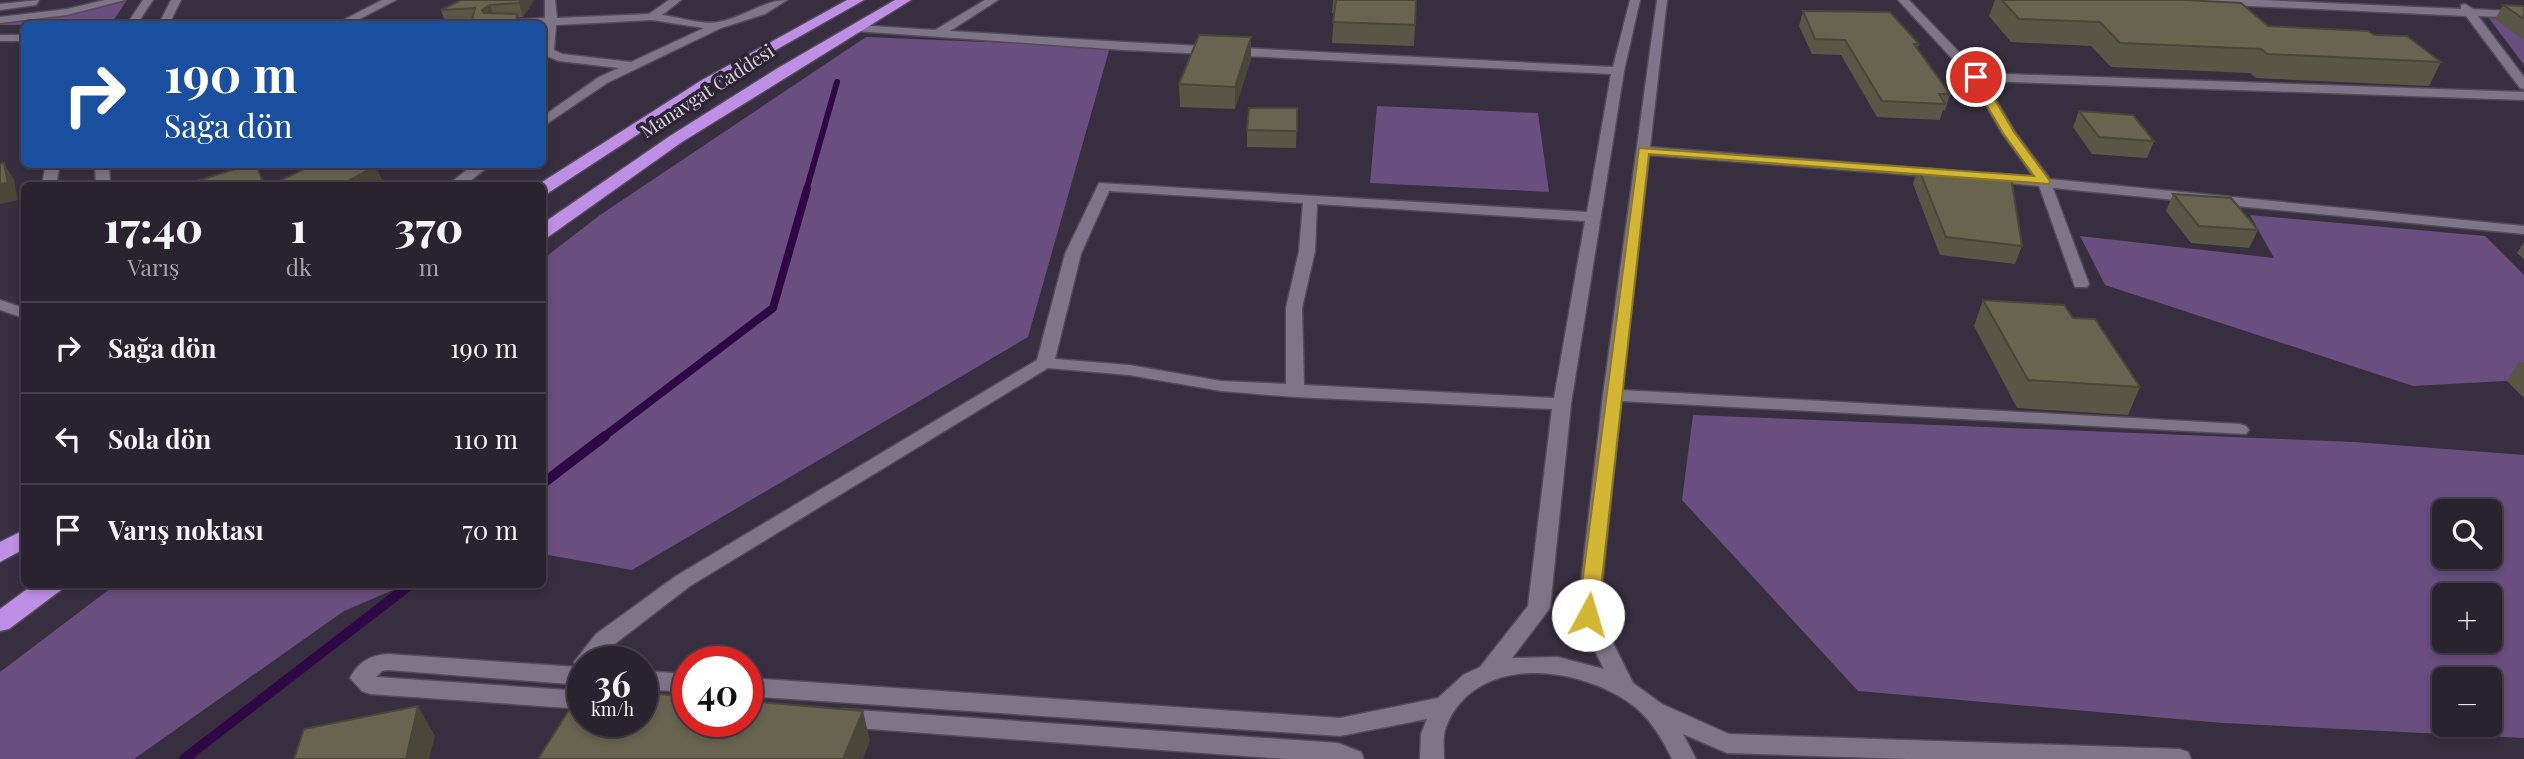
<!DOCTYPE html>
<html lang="tr">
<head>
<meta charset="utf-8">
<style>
  body { margin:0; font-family:"Playfair Display",serif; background:#352f3b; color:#f1f3f6; height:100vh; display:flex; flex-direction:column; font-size:26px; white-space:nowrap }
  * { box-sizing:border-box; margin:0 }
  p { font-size:23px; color:#a5a4aa }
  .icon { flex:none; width:38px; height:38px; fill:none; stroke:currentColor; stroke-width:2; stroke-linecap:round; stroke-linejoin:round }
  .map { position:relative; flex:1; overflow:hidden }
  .sheet { position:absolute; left:21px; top:182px; width:525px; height:406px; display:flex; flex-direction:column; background:#29222f; border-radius:10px; box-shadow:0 4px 10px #0003,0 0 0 2px #453f4b }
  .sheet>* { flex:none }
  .banner { position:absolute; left:21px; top:21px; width:525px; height:147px; border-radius:10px; box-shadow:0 4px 10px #0003,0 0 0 2px #453f4b; background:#1a4fa0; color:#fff; overflow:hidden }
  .fabs { position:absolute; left:2432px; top:499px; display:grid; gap:14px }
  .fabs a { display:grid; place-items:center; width:70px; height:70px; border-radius:10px; background:#29222f; box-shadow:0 4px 10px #0003,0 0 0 2px #453f4b; font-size:35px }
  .speed { position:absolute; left:567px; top:646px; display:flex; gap:14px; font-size:35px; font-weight:700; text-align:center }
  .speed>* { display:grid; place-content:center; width:91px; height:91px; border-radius:50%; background:#29222f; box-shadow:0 4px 10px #0003,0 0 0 2px #453f4b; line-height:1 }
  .speed small { font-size:18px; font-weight:400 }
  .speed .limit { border:10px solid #d22; background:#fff; color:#111 }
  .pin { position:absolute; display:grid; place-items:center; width:60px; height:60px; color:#fff; margin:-30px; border:4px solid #fff; border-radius:50%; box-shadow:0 2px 7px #0007 }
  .me { position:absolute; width:77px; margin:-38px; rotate:6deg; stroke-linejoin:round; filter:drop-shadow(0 0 5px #0008) }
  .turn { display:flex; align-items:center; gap:24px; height:147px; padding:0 28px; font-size:32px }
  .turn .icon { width:91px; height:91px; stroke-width:2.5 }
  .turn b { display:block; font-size:49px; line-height:60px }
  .eta { display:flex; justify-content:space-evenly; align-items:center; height:119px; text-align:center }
  .eta b { font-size:42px; font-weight:800; line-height:49px }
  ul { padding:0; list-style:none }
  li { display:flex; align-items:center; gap:21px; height:91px; padding:0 28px; border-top:2px solid #453f4b }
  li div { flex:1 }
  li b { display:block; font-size:26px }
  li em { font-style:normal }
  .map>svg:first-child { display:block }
</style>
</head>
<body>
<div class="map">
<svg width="2524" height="759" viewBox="0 0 2524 759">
  <rect width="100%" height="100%" fill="#372e3f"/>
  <g fill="#694e7f" fill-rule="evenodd">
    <path d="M122,0H127L111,24L0,25V20L90,9Z"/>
    <path d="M2488,17L2524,19V65Z"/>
    <path d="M866,37L1110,47L1028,337L632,570L543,554V259L600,215Z"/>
    <path d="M1377,106L1538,113L1549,192L1370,183Z"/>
    <path d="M2250,215L2485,236L2524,275V380L2413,386L2105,285L2080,236L2274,258Z"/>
    <path d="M1693,415L2355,442L2524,455V738L2223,723L1858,691L1682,500ZM2445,511H2490V556H2445ZM2445,595H2490V640H2445ZM2445,679H2490V724H2445Z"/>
    <path d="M115,585V584L405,585L344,611L134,759H0V672Z"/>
  </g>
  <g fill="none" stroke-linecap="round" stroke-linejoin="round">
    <path stroke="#2e0745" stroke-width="6" d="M806,191L837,82"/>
    <path stroke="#2e0745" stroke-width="8" d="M602,438L773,308L807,189"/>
    <g stroke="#2e0745" stroke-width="10">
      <path d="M542,484L605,436"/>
      <path d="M184,759L411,584"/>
    </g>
    <defs>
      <g id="minor">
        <path d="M39,0L36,5L0,10V4Z"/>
        <path d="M105,0H125L67,15L0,23V17L67,9Z"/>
        <path d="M143,0H153L137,24H127Z"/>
        <path d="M171,0H181L169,24H159Z"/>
        <path d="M382,0H396L350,24H336Z"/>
        <path d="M545,0H555L557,18L649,14L669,0H681L662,15C679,17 702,25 718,22C742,18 764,0 787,0L765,14L721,28L607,83L542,127V117L599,77L619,68L559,61L544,55L545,25L489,24L495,21L545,18ZM652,20L704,28L631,62L562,54L554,50L556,25Z"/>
        <path d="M985,0H998L950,31L1124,42L1613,67L1630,0H1640L1624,71L1571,404L1550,608L1512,658L1558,657L1604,669L1577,615L1603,395L1657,0H1667L1650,147L1944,170V176L1939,177L1649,155L1622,390L2240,424L2246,426L2249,430L2246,434L1621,401L1599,615L1633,683L1662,704L1729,734L2179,749L2188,752L2191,759H1908L1727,753L1683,734L1696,759H1672C1663,740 1652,721 1635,707C1583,666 1476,651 1446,727C1442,737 1444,749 1444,759H1420L1421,734L1427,719L1340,736L747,696V678L1340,718L1438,698L1463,675L1480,667L1528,606L1552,409L1295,397L1221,391L1129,375L1048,368L690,586L612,646L598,662H583V685L388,670L382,671L376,677L583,691V709L370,694L362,691L350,678C358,662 370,655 388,654L577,667L574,662L596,634L676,576L1037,360L1065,254L1099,183L1587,212L1611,74L1124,50L856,31L850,28L856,25L935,30ZM1109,191L1303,203L1299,251L1286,308V384L1221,381L1129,365L1055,359L1081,254ZM1317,204L1585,221L1554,398L1304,385L1302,308L1315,251Z"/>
        <path d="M1898,0H1909L1979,73L2524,92V100L1985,81L2015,132L2050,179L2524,226V234L2053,188L2089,284L2087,287H2075L2039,186L1988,181L1981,177L1988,173L2034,177L2002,133L1971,79Z"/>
        <path d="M2182,0H2261L2461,9V5L2465,4L2473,9L2524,12V18L2478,16L2524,77V89L2520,88L2466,16L2187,3Z"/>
        <rect x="0" y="35" width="24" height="6"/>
        <path d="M46,164H60L57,179L59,186H45L43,179Z"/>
        <path d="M95,164H109L110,186H96Z"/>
        <path d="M474,164H491L464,186H447Z"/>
        <path d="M0,300L24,308V318L0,310Z"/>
        <path d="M642,671L688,674V692L642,689Z"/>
        <path d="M842,709L1338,743L1361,752L1364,759H1287L842,727L834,724L830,718L834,712Z"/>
      </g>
      <g id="highway">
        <path d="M847,0H864L712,86L548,193L542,194V186H536L702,80Z"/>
        <path d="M895,0H911L682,142L548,237L542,238V224L670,136L778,68Z"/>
        <path d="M24,530V549L0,562V542Z"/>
        <path d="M34,584H64L61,590L9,629L0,631V609Z"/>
      </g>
    </defs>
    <use href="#minor" stroke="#524b59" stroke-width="3"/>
    <use href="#highway" stroke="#524b59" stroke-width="3"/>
    <use href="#minor" fill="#7f7588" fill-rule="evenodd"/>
    <use href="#highway" fill="#be8fe5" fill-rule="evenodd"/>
  </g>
  <g fill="#5a5645">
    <path d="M461,0H534L523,17L446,24L441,10Z"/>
    <path d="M1333,0H1416L1414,46L1332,43L1334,13H1332Z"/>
    <path d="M1995,0H2186L2268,26L2374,35L2441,62L2429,86L2256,78L2250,73L2111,67L2091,46L2011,42L1989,16Z"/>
    <path d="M2503,5L2524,6V40L2495,19Z"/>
    <path d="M1803,11L1919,44L1917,48L1950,94L1945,111L1943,110L1940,120L1877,117L1841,55L1812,54L1799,26Z"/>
    <path d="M1251,59L1235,109L1180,107L1179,84Z"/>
    <path d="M1297,108L1296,148L1247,147V130Z"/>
    <path d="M2079,111L2154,141L2147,158L2092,154L2073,127Z"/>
    <path d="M1918,167L2022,246L2015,264L1940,255L1913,184Z"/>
    <path d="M2173,194L2258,230L2249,248L2191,243L2166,211Z"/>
    <path d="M2524,242V259L2517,253Z"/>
    <path d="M1983,300L2140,387L2128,415L2017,408L1974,326Z"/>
    <path d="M2519,362H2524V398L2507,381Z"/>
  </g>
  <g fill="#4a4638">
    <path d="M521,0H534L523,17L519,3Z"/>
    <path d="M490,5L495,18L486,23L482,10Z"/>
    <path d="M517,14L521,24H516Z"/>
    <path d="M1251,37V59L1235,109V87Z"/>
    <path d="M4,163L14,180L18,200L0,204V184Z"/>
    <path d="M256,164L266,186H248Z"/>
    <path d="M376,166L385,186H339Z"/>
    <path d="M418,706L435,736L429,759H406Z"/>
    <path d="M863,711L870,741L863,759H843Z"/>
  </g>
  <g fill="#696450" stroke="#4a4638" stroke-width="2">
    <path d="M461,0H521L519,3L490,5L482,10L484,13L517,14L516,24H471L475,8L441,10Z"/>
    <path d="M1336,0H1416L1415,25L1333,22Z"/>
    <path d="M2002,0H2186L2241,3L2268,26L2368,31L2374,35L2407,36L2441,62L2267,54L2261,49L2120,43L2100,22L2019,19Z"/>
    <path d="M2503,5L2524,6V19Z"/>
    <path d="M1803,11L1890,12L1919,44H1914L1950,94H1939L1945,104L1882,101L1845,40L1815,39Z"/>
    <path d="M1199,35L1251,37L1235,87L1179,84Z"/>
    <path d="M1249,108H1297V131L1247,130Z"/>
    <path d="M2079,111L2133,115L2154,141L2099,137Z"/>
    <path d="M4,163L8,183L0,184V164Z"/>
    <path d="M251,164H256L262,180L248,186H181Z"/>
    <path d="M314,164H369L376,166L339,186H269Z"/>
    <path d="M1918,167L2011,177L2022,246L1946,237Z"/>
    <path d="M2173,194L2231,198L2258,230L2199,226Z"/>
    <path d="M1983,300L2064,305L2073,318L2095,319L2140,387L2028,380Z"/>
    <path d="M583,688V721H642V693L688,696V721H747V701L863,711L843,759H538Z"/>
    <path d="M418,706L406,759H294L304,729Z"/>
  </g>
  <path fill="#d4b635" stroke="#8a7622" stroke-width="2" d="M1976,74L1980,75L2014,132L2050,181L2049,184L1649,154L1598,615L1595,620H1581L1578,615L1639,148L2034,176L2003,133L1970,77Z"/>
  <g text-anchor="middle" stroke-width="7" stroke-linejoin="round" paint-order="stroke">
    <g font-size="19" fill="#d8d3dd" stroke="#2d2434">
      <text transform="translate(707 91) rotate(-33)" y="7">Manavgat Caddesi</text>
    </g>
  </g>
</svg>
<div class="fabs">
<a><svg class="icon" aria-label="search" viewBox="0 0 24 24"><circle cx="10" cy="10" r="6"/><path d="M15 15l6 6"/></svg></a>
<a>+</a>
<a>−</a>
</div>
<div class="speed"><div>36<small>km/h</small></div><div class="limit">40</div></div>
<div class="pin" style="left:1976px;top:77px;background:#d93025"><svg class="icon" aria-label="arrive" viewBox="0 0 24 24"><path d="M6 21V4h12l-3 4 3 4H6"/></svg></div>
<svg class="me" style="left:1588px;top:615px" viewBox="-20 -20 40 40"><circle r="19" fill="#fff"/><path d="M0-13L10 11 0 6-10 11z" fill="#d4b635"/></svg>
<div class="banner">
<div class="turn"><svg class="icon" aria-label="right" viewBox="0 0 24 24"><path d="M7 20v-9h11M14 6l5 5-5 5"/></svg><div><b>190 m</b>Sağa dön</div></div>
</div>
<section class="sheet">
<div class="eta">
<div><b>17:40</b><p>Varış</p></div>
<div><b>1</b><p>dk</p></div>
<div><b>370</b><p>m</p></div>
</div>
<ul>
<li><svg class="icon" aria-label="right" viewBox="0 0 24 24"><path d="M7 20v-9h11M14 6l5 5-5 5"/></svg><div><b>Sağa dön</b></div><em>190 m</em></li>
<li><svg class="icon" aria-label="left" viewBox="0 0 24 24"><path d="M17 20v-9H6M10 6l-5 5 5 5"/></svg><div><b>Sola dön</b></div><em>110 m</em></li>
<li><svg class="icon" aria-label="arrive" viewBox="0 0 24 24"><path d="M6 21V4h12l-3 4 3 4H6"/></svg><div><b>Varış noktası</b></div><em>70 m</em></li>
</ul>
</section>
</div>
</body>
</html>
